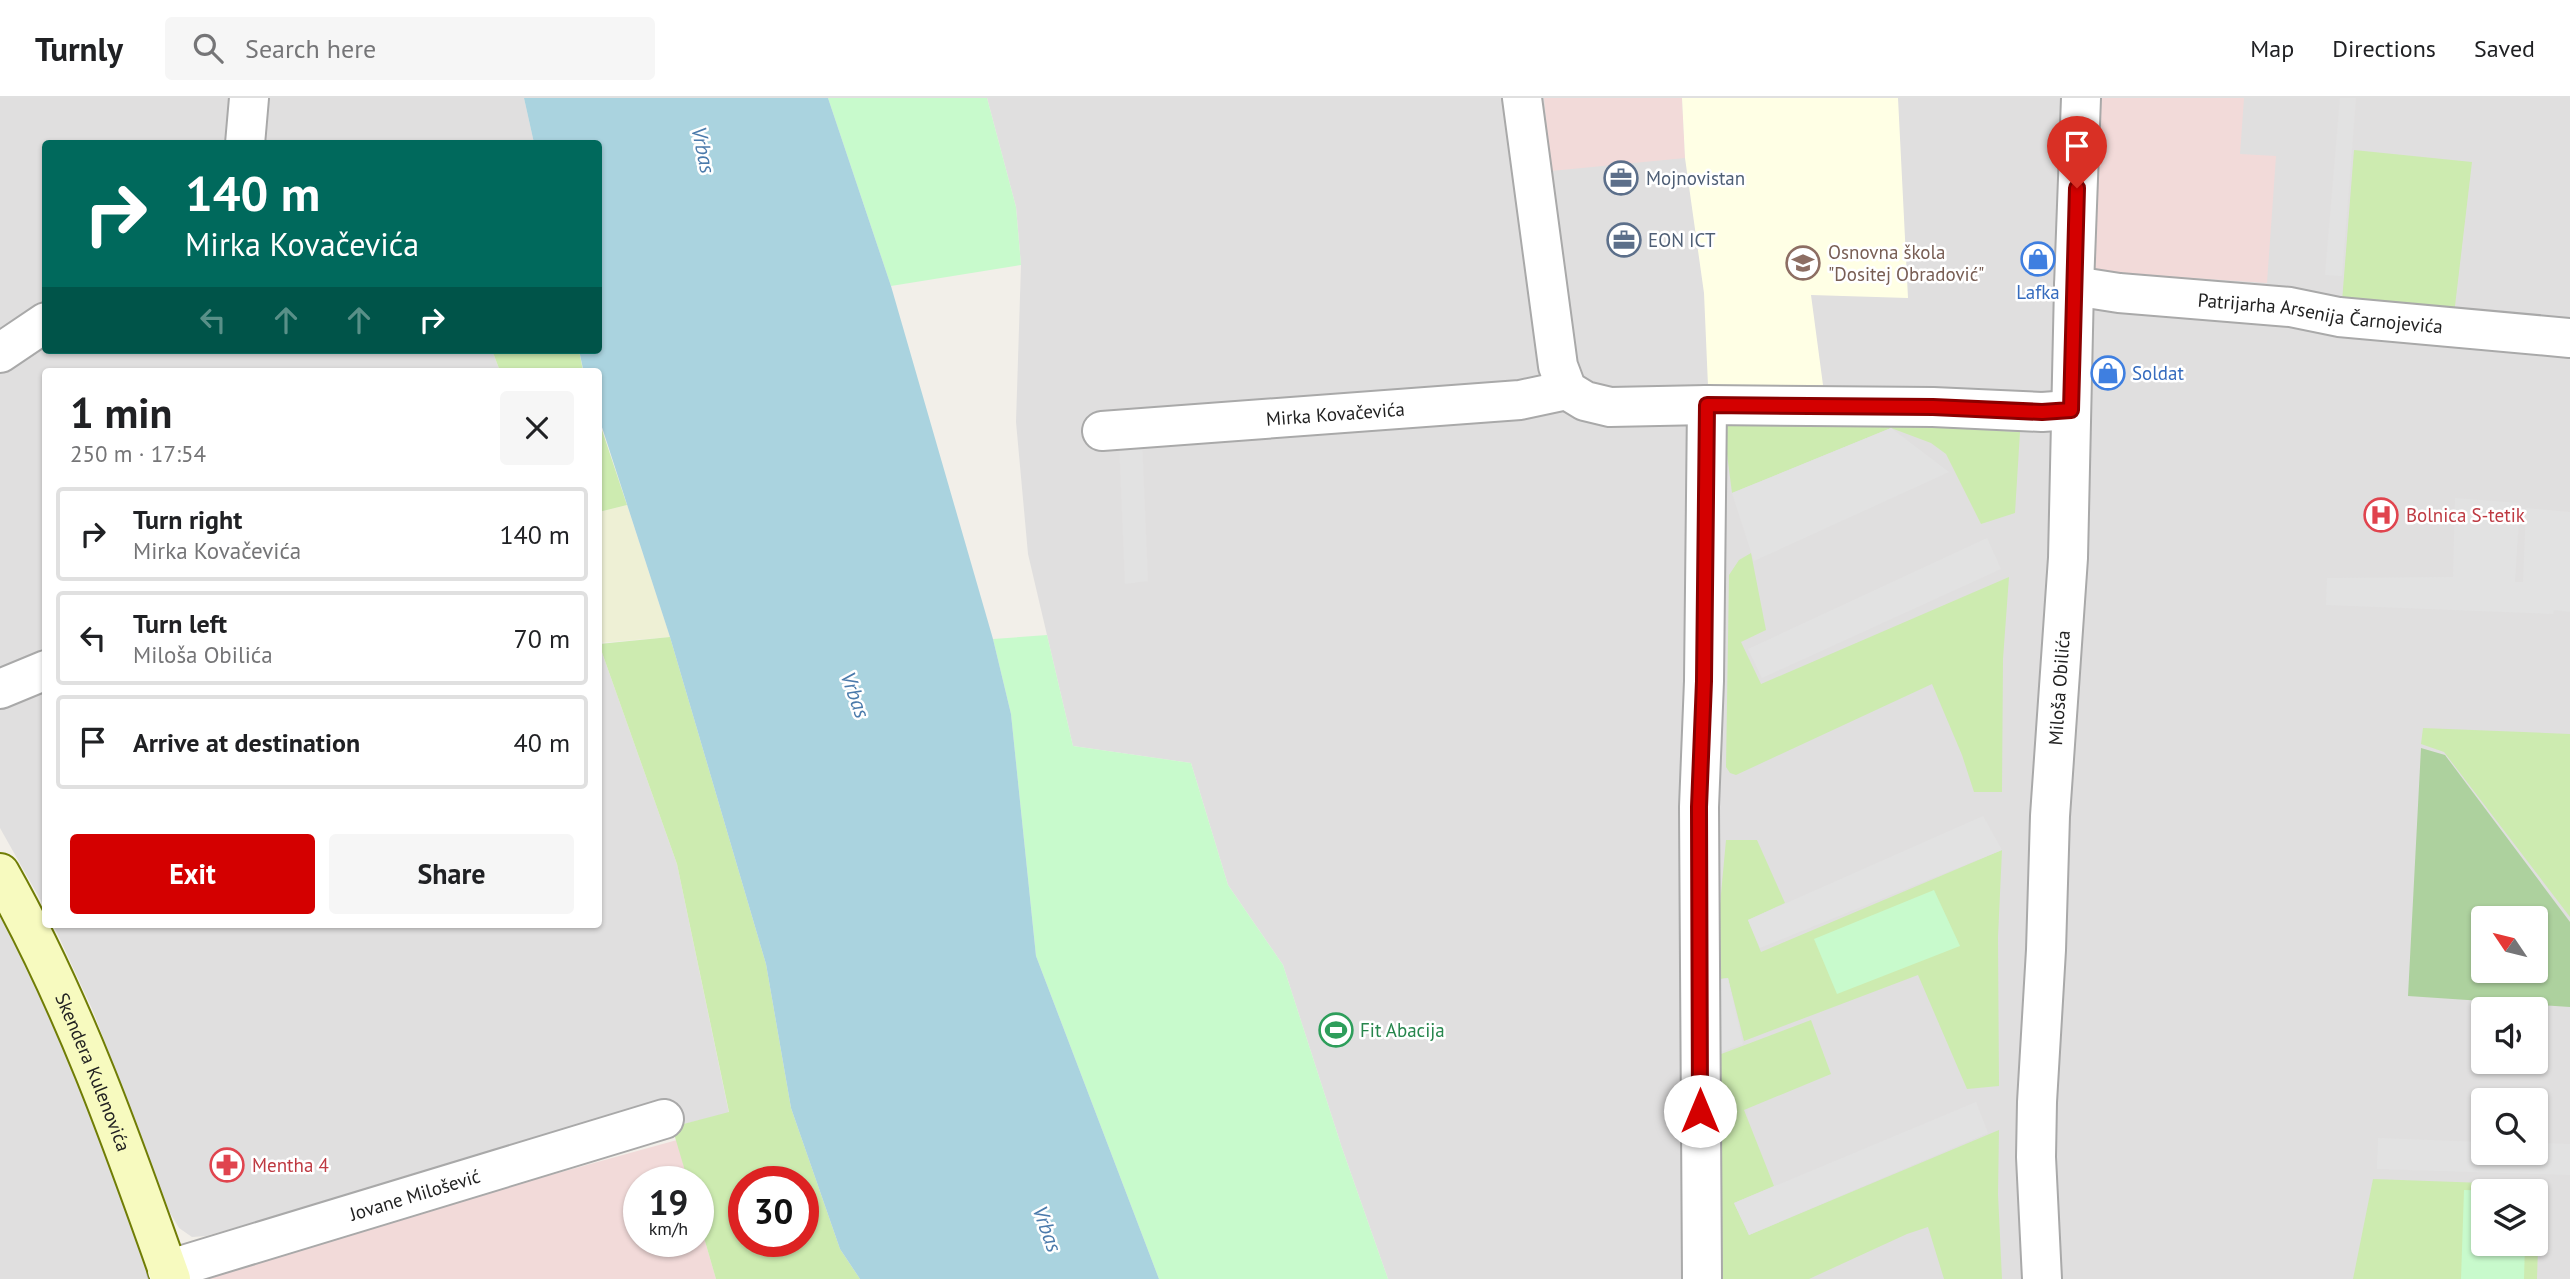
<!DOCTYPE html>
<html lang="en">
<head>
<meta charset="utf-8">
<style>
  body { margin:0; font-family:"PT Sans",sans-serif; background:#f6f6f6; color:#202124; height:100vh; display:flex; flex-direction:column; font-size:26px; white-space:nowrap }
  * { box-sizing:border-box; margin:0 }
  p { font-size:23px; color:#757577 }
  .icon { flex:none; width:38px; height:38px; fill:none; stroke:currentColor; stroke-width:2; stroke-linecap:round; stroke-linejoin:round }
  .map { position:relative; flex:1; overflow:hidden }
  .side { position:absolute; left:42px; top:270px; width:560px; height:560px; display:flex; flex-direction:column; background:#fff; border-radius:7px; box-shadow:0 2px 5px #0004 }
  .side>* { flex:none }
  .banner { position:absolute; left:42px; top:42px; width:560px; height:214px; border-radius:7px; box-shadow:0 2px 5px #0004; background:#00695c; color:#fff; overflow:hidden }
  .needle { width:46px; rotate:305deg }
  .fabs { position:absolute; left:2471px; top:808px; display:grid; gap:14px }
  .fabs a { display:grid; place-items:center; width:77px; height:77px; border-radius:7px; background:#fff; box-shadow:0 2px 5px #0004; font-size:35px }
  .speed { position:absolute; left:623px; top:1068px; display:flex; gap:14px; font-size:35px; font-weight:700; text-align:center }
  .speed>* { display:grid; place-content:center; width:91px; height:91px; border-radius:50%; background:#fff; box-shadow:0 2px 5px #0004; line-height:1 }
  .speed small { font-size:18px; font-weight:400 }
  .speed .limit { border:10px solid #d22; background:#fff; color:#111 }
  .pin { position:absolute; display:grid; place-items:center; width:60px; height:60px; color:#fff; margin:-72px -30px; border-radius:50% 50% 50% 0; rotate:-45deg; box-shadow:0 0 7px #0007 }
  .pin .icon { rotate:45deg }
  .me { position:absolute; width:77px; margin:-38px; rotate:0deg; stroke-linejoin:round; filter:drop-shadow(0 0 5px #0008) }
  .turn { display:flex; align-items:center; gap:24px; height:147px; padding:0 28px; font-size:32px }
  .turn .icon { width:91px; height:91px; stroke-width:2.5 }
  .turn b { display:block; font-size:49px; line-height:60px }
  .lanes { display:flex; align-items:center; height:66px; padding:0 28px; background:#0003; justify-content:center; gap:35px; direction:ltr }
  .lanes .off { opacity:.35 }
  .round { display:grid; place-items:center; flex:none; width:74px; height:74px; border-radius:7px; background:#f6f6f6 }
  .summary { display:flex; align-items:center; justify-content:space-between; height:119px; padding:0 28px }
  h1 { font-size:42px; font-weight:700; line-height:52px }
  .cta { display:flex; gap:14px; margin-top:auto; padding:14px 28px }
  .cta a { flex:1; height:80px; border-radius:7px; background:#d40000; color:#fff; font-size:28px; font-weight:700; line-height:80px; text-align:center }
  .cta a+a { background:#f6f6f6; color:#202124 }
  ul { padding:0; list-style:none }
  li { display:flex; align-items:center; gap:21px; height:94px; margin:0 14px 10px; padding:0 14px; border:4px solid #e0e0e0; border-radius:7px }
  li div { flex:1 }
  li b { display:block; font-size:26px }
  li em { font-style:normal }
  header { display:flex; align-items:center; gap:42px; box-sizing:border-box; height:98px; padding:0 35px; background:#fff; border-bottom:2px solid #e0e0e0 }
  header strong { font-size:33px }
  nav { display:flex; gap:38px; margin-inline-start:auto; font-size:24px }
  .search { width:490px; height:63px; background:#f6f6f6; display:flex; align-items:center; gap:18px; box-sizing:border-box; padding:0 24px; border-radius:7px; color:#757577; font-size:26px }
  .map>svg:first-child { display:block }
</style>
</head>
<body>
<header>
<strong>Turnly</strong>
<div class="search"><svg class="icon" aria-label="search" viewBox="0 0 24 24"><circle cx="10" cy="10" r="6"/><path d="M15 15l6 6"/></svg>Search here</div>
<nav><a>Map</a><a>Directions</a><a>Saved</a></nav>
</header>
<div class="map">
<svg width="2570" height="1181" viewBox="0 0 2570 1181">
  <rect width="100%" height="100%" fill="#f2efe9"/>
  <g fill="#e0dfdf" fill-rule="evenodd">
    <path d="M0,0H235L232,45L46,46L45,212L0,242Z"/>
    <path d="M261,0H524L534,45L256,46Z"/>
    <path d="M987,0H2570V1181H1388L1342,1050L1283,867L1228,787L1191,665L1073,648L1028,456L1016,324L1021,167L1016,109ZM2123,175L2289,189L2306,215L2119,195ZM2483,821H2536V873H2483ZM2483,912H2536V964H2483ZM2483,1003H2536V1055H2483ZM2483,1094H2536V1146H2483Z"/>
    <path d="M45,234L46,252H492L500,273H46L45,810L0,730V264Z"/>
    <path d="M599,546L677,766L729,1015L672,1029L659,1009L206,1138L192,1139L179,1130L169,1113L93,913L53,826H598Z"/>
    <path d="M0,806L16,833L161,1181H0Z"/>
  </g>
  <g fill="#f2dad9">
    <path d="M1544,0H1682L1685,60L1551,73Z"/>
    <path d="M2101,0H2244L2240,56L2276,58L2267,185L2088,173Z"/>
    <path d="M677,1042L688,1083H639V1143H698V1119L716,1181H207L204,1173Z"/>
  </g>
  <path fill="#ffffe5" d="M1682,0H1898L1908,200L1811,197L1823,287L1708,288L1704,195L1685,60Z"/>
  <path fill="#eef0d5" d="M627,407L670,539L599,545V414Z"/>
  <g fill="#cdebb0" fill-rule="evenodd">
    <path d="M2354,52L2472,64L2453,225L2341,216Z"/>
    <path d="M492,252H579L583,273H500Z"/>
    <path d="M1722,317L2020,334L2015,415L1981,426L1946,356L1931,345L1891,330L1732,395Z"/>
    <path d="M598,320L627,407L599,414H598Z"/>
    <path d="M1751,455L1766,532L1741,544L1761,586L2009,479L2003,561L2002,694H1974L1962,657L1932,586L1736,677L1730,675L1726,669L1729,477L1739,462Z"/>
    <path d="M670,539L766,866L791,1010L840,1151L860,1181H716L698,1119V1083H688L672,1029L729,1014L677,766L599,546ZM744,1083H803V1143H744Z"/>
    <path d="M2423,630L2570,636V819L2444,654L2421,646Z"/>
    <path d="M1726,742H1757L1785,805L1748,822L1761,854L2002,752L1998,839L1999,988L1967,991L1918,877L1744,943L1728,880L1713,882Z"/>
    <path d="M1811,922L1831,976L1744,1012L1774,1088L1734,1105L1749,1137L1999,1032L1998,1096L2002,1181H1944L1928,1129L1907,1136L1809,1181H1713L1708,961Z"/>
    <path d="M2373,1081L2540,1087L2537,1181H2353ZM2483,1094H2536V1146H2483Z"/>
  </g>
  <path fill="#add19e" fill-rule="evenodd" d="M2421,650L2445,657L2570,824V909L2408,898ZM2483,821H2536V873H2483Z"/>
  <g fill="#c8facc">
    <path d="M828,0H987L1016,109L1021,167L891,188Z"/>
    <path d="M1047,537L1073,648L1191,665L1228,787L1283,867L1342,1050L1388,1181H1159L1036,858L1011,616L993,541Z"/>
    <path d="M1934,792L1960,848L1837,896L1814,841Z"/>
    <path d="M2464,1092L2523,1094H2483V1146H2525L2524,1181H2461Z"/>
  </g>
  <g fill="#e2e2e2">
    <path d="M2340,0H2356L2342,178L2325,177Z"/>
    <path d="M1891,330L1949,374L1754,463L1732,395Z"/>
    <path d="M1142,341L1148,483L1125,486L1119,342Z"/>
    <path d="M2455,400L2520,405L2515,484H2523L2526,410L2570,414V514L2554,512L2553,516L2326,507L2327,480L2453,479Z"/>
    <path d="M1987,440L2001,471L1762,580L1748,551Z"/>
    <path d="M1983,718L2002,752L1760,850L1748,822Z"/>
    <path d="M1728,880L1743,946L1707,959L1713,882Z"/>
    <path d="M1976,1004L1988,1035L1749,1137L1734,1105Z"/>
    <path d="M2378,1040L2483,1044V1055H2536V1045L2570,1046V1077L2377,1071Z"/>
  </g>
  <path fill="#aad3df" d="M524,0H828L891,188L993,541L1011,616L1036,858L1159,1181H860L840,1151L791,1010L766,866L670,539L599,320L598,273H583V271L579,252H598V46L534,45Z"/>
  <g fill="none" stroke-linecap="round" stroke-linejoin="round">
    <defs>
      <g id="minor">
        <path d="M1522,0L1558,268L1567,292L1585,303L1610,309L1707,307L1933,309L2042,314L2071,312"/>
        <path d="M245,46L249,0"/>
        <path id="s1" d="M2074,188L2119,195L2290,209L2339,219L2570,240"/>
        <path d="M0,255L46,224"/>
        <path id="s2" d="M1102,333L1520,302L1567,292"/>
        <path d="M0,591L46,572"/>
        <path id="s3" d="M167,1172L664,1021"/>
        <path d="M1702,1181L1699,709L1704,583L1707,307"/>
        <path id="s4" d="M2042,1181L2036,1059L2037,1004L2046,852L2050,718L2068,460L2074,188L2081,0"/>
      </g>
      <g id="secondary">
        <path id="s5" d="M0,775C73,904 122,1042 171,1181"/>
      </g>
    </defs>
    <use href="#minor" stroke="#a9a9a9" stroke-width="42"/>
    <use href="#secondary" stroke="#707d05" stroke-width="42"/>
    <use href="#minor" stroke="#fff" stroke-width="38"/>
    <use href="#secondary" stroke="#f7fabf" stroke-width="38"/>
  </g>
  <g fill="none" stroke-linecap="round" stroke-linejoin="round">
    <defs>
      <path id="route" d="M1700,1013L1699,709L1704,583L1707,307L1933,309L2042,314L2071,312L2077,90"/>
    </defs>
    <use href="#route" stroke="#8a0000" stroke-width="18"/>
    <use href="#route" stroke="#d40000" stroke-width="12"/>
  </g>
  <defs>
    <symbol id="office-ring" viewBox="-11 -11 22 22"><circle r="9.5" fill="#fff" stroke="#5c6f8a" stroke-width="1.5"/><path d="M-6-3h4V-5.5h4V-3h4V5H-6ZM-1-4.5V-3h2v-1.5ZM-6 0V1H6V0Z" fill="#5c6f8a"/></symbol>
    <symbol id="shop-ring" viewBox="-11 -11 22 22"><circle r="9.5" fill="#fff" stroke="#3f7fe0" stroke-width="1.5"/><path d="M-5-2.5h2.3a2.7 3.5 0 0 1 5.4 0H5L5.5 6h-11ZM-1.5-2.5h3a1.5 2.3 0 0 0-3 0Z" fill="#3f7fe0"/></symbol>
    <symbol id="school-ring" viewBox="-11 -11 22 22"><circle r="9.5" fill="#fff" stroke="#8d6e63" stroke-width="1.5"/><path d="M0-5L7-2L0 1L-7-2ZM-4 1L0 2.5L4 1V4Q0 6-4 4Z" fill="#8d6e63"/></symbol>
    <symbol id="hospital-ring" viewBox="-11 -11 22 22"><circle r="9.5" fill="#fff" stroke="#e0444e" stroke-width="1.5"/><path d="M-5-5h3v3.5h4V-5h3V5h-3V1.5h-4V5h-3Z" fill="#e0444e"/></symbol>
    <symbol id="stadium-ring" viewBox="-11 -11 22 22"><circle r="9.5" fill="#fff" stroke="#2e9e5b" stroke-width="1.5"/><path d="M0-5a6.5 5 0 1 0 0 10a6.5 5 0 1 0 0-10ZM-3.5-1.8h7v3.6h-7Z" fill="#2e9e5b"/></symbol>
    <symbol id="pharmacy-ring" viewBox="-11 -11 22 22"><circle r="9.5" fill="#fff" stroke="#e0444e" stroke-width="1.5"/><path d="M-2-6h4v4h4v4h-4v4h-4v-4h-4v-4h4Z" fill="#e0444e"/></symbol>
  </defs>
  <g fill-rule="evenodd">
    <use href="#office-ring" x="1602" y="61" width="38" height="38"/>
    <use href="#office-ring" x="1605" y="123" width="38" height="38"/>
    <use href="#shop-ring" x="2019" y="142" width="38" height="38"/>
    <use href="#school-ring" x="1784" y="146" width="38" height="38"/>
    <use href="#shop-ring" x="2089" y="256" width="38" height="38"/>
    <use href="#hospital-ring" x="2362" y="398" width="38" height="38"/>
    <use href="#stadium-ring" x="1317" y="913" width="38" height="38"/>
    <use href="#pharmacy-ring" x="208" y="1048" width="38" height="38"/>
  </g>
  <g text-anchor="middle" stroke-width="5" stroke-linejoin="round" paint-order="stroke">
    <g font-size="19" fill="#4e5e75" stroke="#fff" text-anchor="start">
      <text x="1646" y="87">Mojnovistan</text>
      <text x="1648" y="149">EON ICT</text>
    </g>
    <g font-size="19" fill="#785e54" stroke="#fff" text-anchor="start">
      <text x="1828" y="161">Osnovna škola<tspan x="1828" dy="22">"Dositej Obradović"</tspan></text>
    </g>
    <g font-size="19" fill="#366cbe" stroke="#fff">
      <text x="2038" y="201">Lafka</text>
      <text x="2132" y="282" text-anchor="start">Soldat</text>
    </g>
    <g font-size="19" fill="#222" stroke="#fff">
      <text dy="7" stroke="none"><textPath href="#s1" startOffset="248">Patrijarha Arsenija Čarnojevića</textPath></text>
      <text dy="7" stroke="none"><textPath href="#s2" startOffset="234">Mirka Kovačevića</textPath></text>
      <text dy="7" stroke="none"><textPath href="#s4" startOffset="592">Miloša Obilića</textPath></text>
      <text dy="7" stroke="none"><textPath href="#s5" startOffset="220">Skendera Kulenovića</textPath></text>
      <text dy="7" stroke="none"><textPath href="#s3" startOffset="259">Jovane Milošević</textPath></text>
    </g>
    <g font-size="19" fill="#be3a42" stroke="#fff" text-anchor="start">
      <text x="2406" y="424">Bolnica S-tetik</text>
      <text x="252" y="1074">Mentha 4</text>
    </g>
    <g font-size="19" fill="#27864d" stroke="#fff" text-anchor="start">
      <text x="1360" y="939">Fit Abacija</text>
    </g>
    <g font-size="21" font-style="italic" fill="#4a7aab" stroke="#fff">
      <text transform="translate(703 52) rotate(78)" y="7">Vrbas</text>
      <text transform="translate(855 597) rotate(70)" y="7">Vrbas</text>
      <text transform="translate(1047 1131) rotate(70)" y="7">Vrbas</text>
    </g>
  </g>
</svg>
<div class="fabs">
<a><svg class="needle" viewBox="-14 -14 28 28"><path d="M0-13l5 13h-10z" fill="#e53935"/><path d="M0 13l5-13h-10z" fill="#757577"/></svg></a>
<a><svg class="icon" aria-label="sound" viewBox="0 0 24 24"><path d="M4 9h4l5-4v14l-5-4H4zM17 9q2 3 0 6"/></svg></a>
<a><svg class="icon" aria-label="search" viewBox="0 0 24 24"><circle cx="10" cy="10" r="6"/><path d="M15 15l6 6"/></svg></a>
<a><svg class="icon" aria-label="layers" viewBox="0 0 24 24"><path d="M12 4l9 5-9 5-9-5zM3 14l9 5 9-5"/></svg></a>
</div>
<div class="speed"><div>19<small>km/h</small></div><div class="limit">30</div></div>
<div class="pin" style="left:2077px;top:90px;background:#d93025"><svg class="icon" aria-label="arrive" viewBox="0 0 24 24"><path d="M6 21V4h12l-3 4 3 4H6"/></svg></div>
<svg class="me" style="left:1700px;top:1013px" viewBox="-20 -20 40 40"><circle r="19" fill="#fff"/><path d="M0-13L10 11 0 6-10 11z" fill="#d40000"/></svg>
<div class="banner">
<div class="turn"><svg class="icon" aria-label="right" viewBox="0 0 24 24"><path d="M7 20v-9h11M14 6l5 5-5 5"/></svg><div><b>140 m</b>Mirka Kovačevića</div></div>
<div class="lanes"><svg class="icon off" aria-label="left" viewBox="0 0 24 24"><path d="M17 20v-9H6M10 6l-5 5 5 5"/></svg><svg class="icon off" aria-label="ahead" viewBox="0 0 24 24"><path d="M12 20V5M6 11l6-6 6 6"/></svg><svg class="icon off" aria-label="ahead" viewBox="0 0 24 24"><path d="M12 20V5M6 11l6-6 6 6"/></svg><svg class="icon" aria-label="right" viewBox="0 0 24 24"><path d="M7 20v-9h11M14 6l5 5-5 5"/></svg></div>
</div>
<section class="side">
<div class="summary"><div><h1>1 min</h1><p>250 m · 17:54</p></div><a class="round"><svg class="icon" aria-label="close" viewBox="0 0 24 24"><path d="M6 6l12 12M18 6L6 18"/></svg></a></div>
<ul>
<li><svg class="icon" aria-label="right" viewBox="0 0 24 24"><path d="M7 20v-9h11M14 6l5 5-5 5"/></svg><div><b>Turn right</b><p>Mirka Kovačevića</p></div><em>140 m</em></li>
<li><svg class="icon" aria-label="left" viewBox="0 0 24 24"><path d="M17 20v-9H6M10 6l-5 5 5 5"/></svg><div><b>Turn left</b><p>Miloša Obilića</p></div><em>70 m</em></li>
<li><svg class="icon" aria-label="arrive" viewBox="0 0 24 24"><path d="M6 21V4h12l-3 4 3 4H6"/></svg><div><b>Arrive at destination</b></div><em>40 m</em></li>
</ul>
<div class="cta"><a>Exit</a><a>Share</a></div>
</section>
</div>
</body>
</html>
